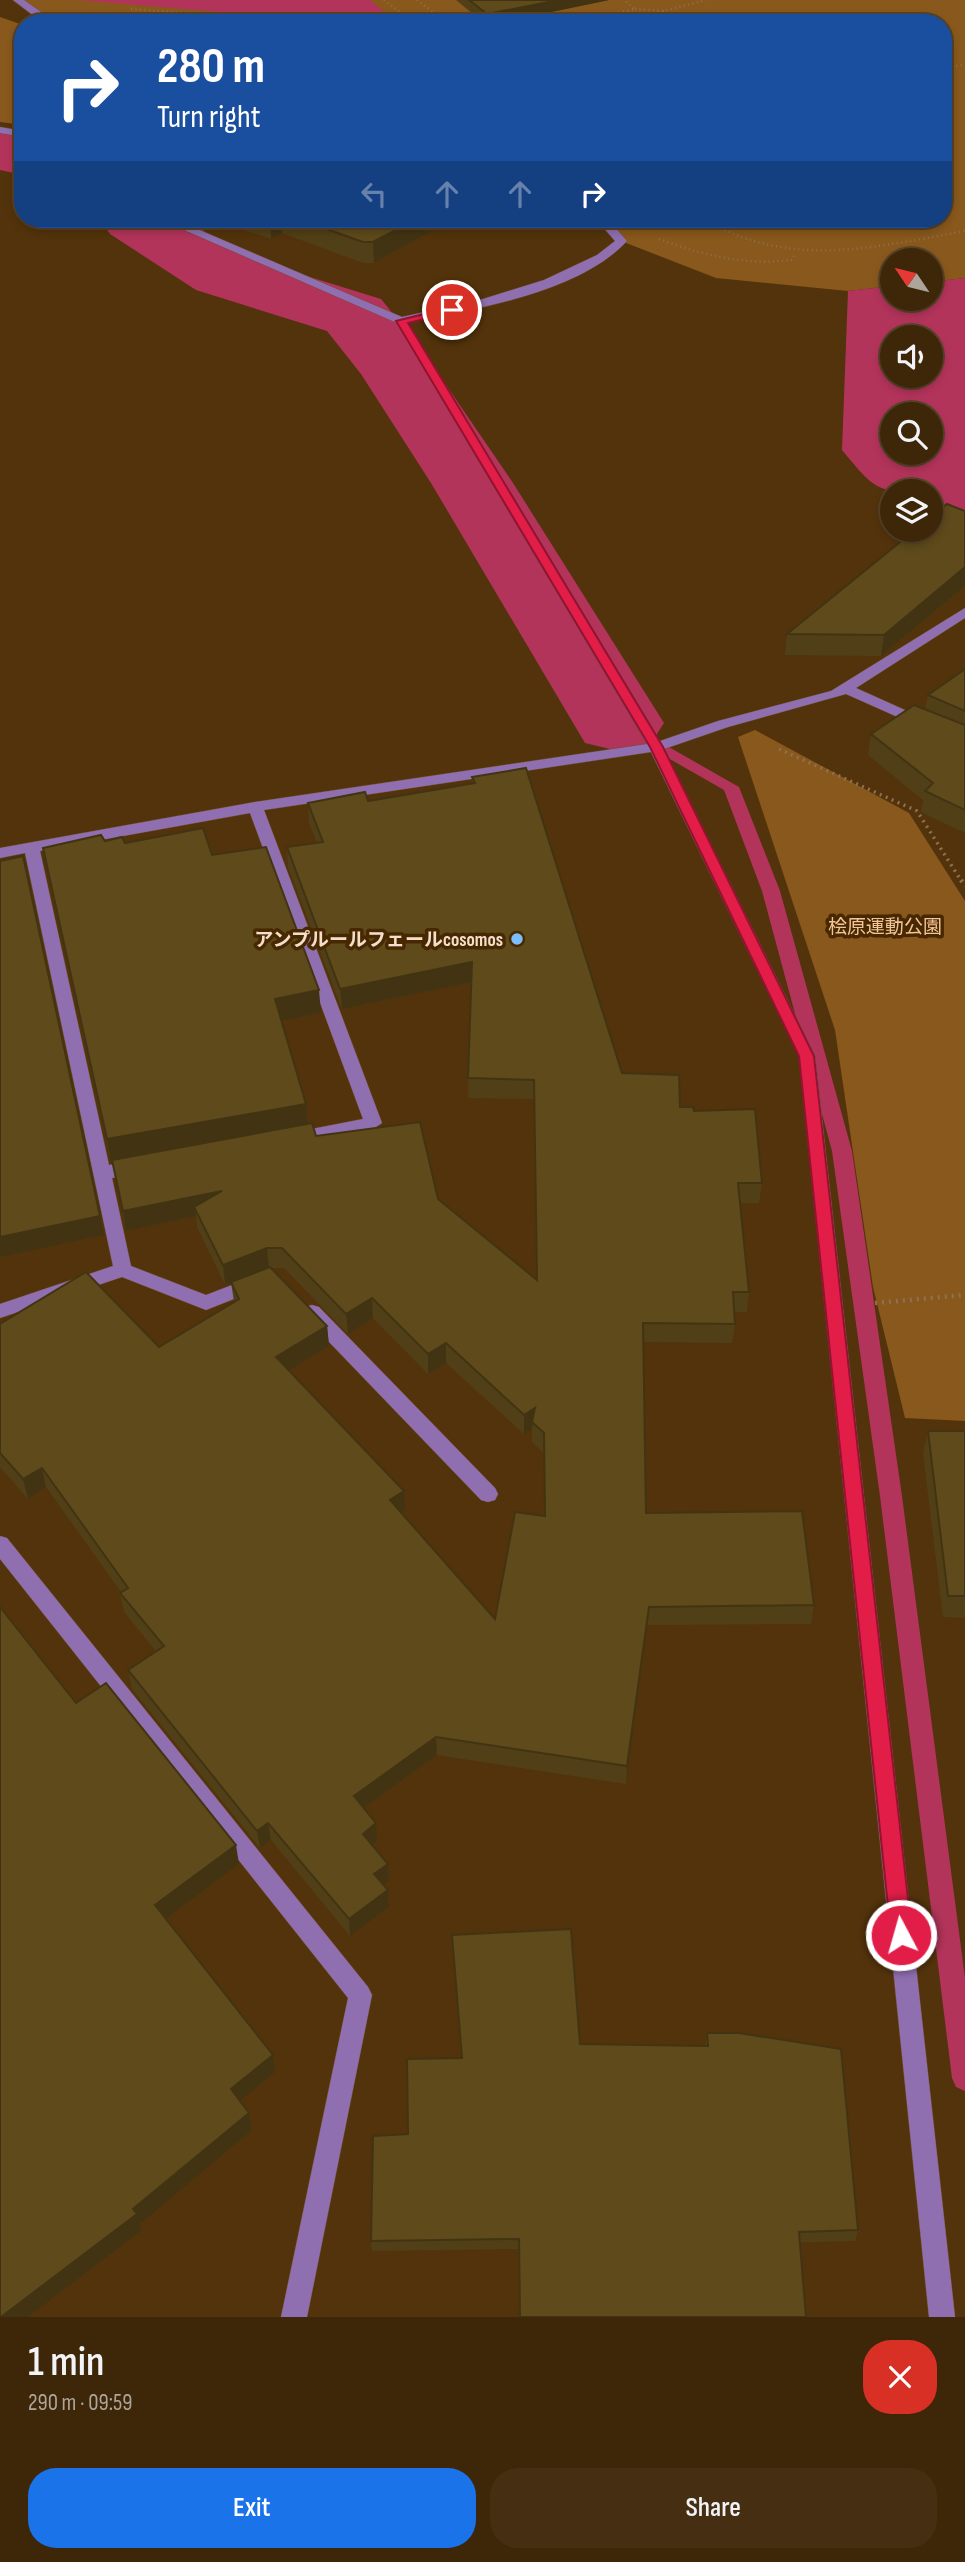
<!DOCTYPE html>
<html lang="en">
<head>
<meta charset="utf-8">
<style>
  body { margin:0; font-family:"Sofia Sans Condensed","Noto Sans JP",sans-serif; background:#452e12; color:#f1f3f6; height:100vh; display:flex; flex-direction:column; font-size:26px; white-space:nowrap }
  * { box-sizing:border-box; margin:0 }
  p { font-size:23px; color:#ada59c }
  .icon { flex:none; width:38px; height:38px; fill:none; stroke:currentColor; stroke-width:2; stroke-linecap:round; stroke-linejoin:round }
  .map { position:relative; height:2317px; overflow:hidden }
  .details { display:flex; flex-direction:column; background:#3e2608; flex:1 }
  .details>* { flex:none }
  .top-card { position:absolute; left:14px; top:14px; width:938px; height:214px; border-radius:28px; box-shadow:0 4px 10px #0003,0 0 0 2px #574329; background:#1a4fa0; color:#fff; overflow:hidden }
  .needle { width:46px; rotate:305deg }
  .fabs { position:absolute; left:880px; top:248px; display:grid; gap:14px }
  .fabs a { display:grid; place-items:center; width:63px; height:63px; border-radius:50%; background:#3e2608; box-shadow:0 4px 10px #0003,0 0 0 2px #574329; font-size:35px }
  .pin { position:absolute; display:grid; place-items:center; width:60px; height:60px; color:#fff; margin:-30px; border:4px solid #fff; border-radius:50%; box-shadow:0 2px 7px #0007 }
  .me { position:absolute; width:77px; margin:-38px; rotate:354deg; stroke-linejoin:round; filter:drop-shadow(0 0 5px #0008) }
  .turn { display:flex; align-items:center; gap:24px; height:147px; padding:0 28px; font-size:32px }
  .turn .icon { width:91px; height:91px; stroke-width:2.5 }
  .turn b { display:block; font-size:49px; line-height:60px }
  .lanes { display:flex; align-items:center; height:66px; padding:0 28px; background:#0003; justify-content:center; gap:35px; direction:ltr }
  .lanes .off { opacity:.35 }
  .round { display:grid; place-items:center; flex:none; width:74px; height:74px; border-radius:28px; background:#452e12 }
  .head { display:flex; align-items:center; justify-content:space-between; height:119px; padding:0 28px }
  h1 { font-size:42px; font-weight:600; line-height:52px }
  .button { display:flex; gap:14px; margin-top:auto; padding:14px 28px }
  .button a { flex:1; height:80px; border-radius:28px; background:#1a73e8; color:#fff; font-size:28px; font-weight:600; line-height:80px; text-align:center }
  .button a+a { background:#452e12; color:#f1f3f6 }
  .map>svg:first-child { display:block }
</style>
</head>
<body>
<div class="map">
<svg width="965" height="2317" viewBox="0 0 965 2317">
  <rect width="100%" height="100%" fill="#53330b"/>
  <g fill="#89581c">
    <path d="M18,0H965V278L931,282V261H892V286L848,291L716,278L621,241L602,219H943V23H94L41,17Z"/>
    <path d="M0,17L23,25V125L0,122Z"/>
    <path d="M755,730L909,813L965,901V1421L905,1418L873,1287L835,1030L738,737Z"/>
  </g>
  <g fill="#b3345b" fill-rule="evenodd">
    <path d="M77,0H370L397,23H293L268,16Z"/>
    <path d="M965,278V515L931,503V492C876,492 877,492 842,450L848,291L892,286V299H931V282ZM892,338H931V376H892ZM892,415H931V453H892Z"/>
  </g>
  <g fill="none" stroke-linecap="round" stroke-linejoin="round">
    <path fill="#b3345b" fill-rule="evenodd" d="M618,718L739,787L780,891L852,1151L902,1496L965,1978V2091L956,2087L952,2078L880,1496L832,1151L762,891L724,790L612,726V720Z"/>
    <g fill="#b3345b" fill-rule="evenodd">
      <path d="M0,130L23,135V175L0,170Z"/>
      <path d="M100,219H184L248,258L381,299L420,347L513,483L664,723L651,743L618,751L585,743L431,483L361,374L327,331L196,290L110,234Z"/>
    </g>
    <defs>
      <g id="minor">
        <path d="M13,0H24L44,14L102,23L38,19Z"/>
        <path d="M0,127L23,131V137L0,133Z"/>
        <path d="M159,219H174L402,317L483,299L544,280L597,255L615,241L596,219H608L627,241C579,293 474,309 408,323L660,741L718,721L831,691L965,608V618L856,688L965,737V747L846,694L728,727L664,749L815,1056L955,2317H929L799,1056L651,752L264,810L382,1123L373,1129L292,1144L286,1142L283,1138L286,1134L363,1119L250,813L40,851L109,1165L138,1161L147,1167L144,1172L112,1178L131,1266L206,1295L253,1277L259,1279L262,1284L259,1289L206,1310L122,1277L0,1318V1304L113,1266L25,853L0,858V848L255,802L647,744L397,323Z"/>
        <path d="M312,1305L319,1307L495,1488L498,1494L495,1500L488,1502L481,1500L305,1317L303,1312L305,1307Z"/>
        <path d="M0,1536L7,1538L368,1987L372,1995L307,2317H281L348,1998L0,1559Z"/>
      </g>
    </defs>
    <use href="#minor" stroke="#6d4f2a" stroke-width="1"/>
    <g stroke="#8d7150" stroke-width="2.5" stroke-dasharray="1 3.5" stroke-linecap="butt">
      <path d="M384,0L415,23"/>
      <path d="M417,0L448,23"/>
      <path d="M131,9L252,18L272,23"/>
      <path d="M635,9L663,11L706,0"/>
      <path d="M663,11L680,23"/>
      <path d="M575,23L635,9L624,0"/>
      <path d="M943,69L965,64"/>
      <path d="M705,219C787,270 876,247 965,231"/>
      <path d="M659,239C701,255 747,266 792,260L795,253"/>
    </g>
    <path stroke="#8d7150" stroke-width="3.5" stroke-dasharray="2 4.5" stroke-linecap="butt" d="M779,749L917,811L962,882"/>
    <g stroke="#8d7150" stroke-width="4.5" stroke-dasharray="2 5" stroke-linecap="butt">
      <path d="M961,880L965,886"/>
      <path d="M875,1303L965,1295"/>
    </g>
    <use href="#minor" fill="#8f6faf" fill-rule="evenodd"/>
  </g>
  <g fill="#514017" fill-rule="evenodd">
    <path d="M456,0H609L498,23H484Z"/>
    <path d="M215,219H461L426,234L374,263H363L282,233L271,239L229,225Z"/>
    <path d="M965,511V586L881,656L785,655L787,634Z"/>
    <path d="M965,669V833L921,812L923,800L868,755L871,734L925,709L928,695Z"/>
    <path d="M472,777L622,1073L680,1107L694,1111L762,1183L759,1203H740L749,1292L747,1312H734L735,1324L732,1343L643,1342L646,1513L814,1605L811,1624L647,1625L626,1784L437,1755L363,1808L377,1841L372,1845L389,1881L383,1885L388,1890L389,1907L350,1936L271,1840L260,1848L132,1689L128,1670L156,1651L124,1612L120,1593L121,1592L46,1487L28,1499L0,1467V1324L159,1347L234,1302L231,1282L270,1268L225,1285L197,1227L196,1216L126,1231L112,1162H111L47,871L43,848L105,841L125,843L212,855L321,1013L282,1021L308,1124L316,1136L438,1199L536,1279L534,1099L468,1098L471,982L342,1009L288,867L287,847L317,843L309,823L308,803L368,801L472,784ZM271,1268H284L348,1334L373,1318L428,1374L446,1363L524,1434L532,1429V1442L544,1453V1516L495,1619L401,1512L405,1510L289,1370L329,1346L327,1326Z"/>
    <path d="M928,1431H965V1618L943,1617L923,1453Z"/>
    <path d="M452,1935L580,2044L705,2046L707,2033L858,2230L855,2241L519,2249L372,2251L371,2241L408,2134L461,2058Z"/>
  </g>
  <g fill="#423413">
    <path d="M559,0H609L498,23H487V14Z"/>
    <path d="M270,219H281L282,233L271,239Z"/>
    <path d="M417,219H461L426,234L374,263L373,242Z"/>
    <path d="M965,567V586L881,656L884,635Z"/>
    <path d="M472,962V982L342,1009L340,989Z"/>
    <path d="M319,990L321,1013L277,1022L275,999Z"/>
    <path d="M306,1104L308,1126L111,1162L107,1139Z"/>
    <path d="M222,1191L194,1207L196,1216L126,1231L123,1211Z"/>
    <path d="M100,1216L104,1235L0,1257V1237Z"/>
    <path d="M267,1248L269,1268L225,1285L223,1265Z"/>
    <path d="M372,1298L373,1318L348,1334L346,1314Z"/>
    <path d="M327,1326L329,1346L278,1377L276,1357Z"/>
    <path d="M446,1343V1363L428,1374V1354Z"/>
    <path d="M535,1408L532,1429L524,1434V1415Z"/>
    <path d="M42,1468L46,1487L28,1499L23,1479Z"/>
    <path d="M404,1491L405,1510L391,1519L390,1500Z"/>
    <path d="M649,1607L647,1625L626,1784L627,1766Z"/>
    <path d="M436,1737L437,1755L355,1814L354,1796Z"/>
    <path d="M268,1823L271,1840L260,1848L257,1831Z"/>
    <path d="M376,1823L377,1841L364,1851L363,1834Z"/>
    <path d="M236,1845L239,1864L159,1924L155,1905Z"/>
    <path d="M388,1864L389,1881L375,1891L374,1874Z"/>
    <path d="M388,1890L389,1907L350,1936L349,1919Z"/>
    <path d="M273,2055L275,2072L234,2106L231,2089Z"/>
    <path d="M249,2113L252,2130L140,2224L142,2230L28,2317H1Z"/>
  </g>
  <g fill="#5e4a1b" stroke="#423413" stroke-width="2">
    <path d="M469,0H559L487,14Z"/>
    <path d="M298,219H417L373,242H363Z"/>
    <path d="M947,504L965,511V567L884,635L787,634L915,530H931V517Z"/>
    <path d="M965,669V711L928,695Z"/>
    <path d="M914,705L965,725V810L925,791L933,783L871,734Z"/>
    <path d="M526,768L622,1073L679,1075L680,1107H693L694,1111L755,1109L762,1183H738L749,1292H733L735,1324L643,1323L646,1513L802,1511L814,1605L649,1607L627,1766L436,1737L354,1796L376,1823L363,1834L388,1864L374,1874L388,1890L349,1919L268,1823L257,1831L128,1670L164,1646L120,1593L128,1588L42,1468L23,1479L0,1453V1324L86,1272L159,1347L239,1299L231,1282L270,1267L327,1326L276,1357L404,1491L390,1500L495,1619L515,1512L545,1516L544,1433L532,1422L535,1408L524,1415L446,1343L428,1354L372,1298L346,1314L282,1248H267L223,1265L194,1207L222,1191L123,1211L112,1160L312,1123L316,1136L420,1122L438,1199L537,1280L534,1080L468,1078L472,962L340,989L287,847L323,842L308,803L365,792L368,801L475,783L472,777Z"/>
    <path d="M203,828L212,855L266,847L319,990L275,999L306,1104L107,1139L43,848L101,835L105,841L122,837L125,843Z"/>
    <path d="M23,856L100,1216L0,1237V861Z"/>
    <path d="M928,1431H965V1596H948Z"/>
    <path d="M0,1607L76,1703L106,1683L236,1845L155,1905L273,2055L231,2089L249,2113L133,2209L137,2214L1,2317H0Z"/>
    <path d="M571,1929L580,2044L708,2046L707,2033H739L841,2049L858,2230L799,2232L806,2317H520L519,2239L371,2241L373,2136L408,2134L407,2059L462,2058L452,1935Z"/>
  </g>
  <path fill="#e11d48" stroke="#92132f" stroke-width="2" d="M452,307L458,310L456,312L408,323L663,747L814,1056L912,1935L909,1942L901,1945L894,1942L891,1935L799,1056L650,747L396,321Z"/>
  <circle fill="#7cbef9" stroke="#482800" stroke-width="2.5" cx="517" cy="939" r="7"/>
  <g text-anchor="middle" stroke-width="7" stroke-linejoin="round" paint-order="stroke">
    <g font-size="19" fill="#f2c598" stroke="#482800">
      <text x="885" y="933">桧原運動公園</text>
    </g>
    <g font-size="19" font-weight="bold" fill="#f3dfcb" stroke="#482800" text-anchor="end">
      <text x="503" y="946">アンプルールフェールcosomos</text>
    </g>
  </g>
</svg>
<div class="fabs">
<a><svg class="needle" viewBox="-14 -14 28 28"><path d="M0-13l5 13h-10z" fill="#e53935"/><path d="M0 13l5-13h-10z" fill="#ada59c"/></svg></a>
<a><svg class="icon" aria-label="sound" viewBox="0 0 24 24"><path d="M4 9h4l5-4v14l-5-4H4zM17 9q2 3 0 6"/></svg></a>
<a><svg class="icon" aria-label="search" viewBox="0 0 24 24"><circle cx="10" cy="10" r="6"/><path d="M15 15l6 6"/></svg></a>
<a><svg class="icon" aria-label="layers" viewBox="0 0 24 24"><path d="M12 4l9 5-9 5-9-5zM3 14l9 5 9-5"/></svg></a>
</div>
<div class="pin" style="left:452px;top:310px;background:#d93025"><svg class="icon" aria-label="arrive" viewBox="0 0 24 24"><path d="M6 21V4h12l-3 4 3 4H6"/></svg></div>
<svg class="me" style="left:901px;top:1935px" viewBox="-20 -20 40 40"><circle r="17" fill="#e11d48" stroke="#fff" stroke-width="3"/><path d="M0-11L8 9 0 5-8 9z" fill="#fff"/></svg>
<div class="top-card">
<div class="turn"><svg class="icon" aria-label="right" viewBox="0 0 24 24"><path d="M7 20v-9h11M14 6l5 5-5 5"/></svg><div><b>280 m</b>Turn right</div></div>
<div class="lanes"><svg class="icon off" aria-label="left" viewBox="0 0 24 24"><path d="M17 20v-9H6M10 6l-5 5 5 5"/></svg><svg class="icon off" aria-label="ahead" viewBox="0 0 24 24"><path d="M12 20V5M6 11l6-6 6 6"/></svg><svg class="icon off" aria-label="ahead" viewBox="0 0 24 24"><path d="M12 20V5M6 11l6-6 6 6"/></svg><svg class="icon" aria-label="right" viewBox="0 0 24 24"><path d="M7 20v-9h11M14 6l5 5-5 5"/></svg></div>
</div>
</div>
<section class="details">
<div class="head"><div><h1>1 min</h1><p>290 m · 09:59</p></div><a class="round" style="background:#d93025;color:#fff"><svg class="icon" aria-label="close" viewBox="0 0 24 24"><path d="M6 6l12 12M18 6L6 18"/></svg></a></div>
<div class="button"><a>Exit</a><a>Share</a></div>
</section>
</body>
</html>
